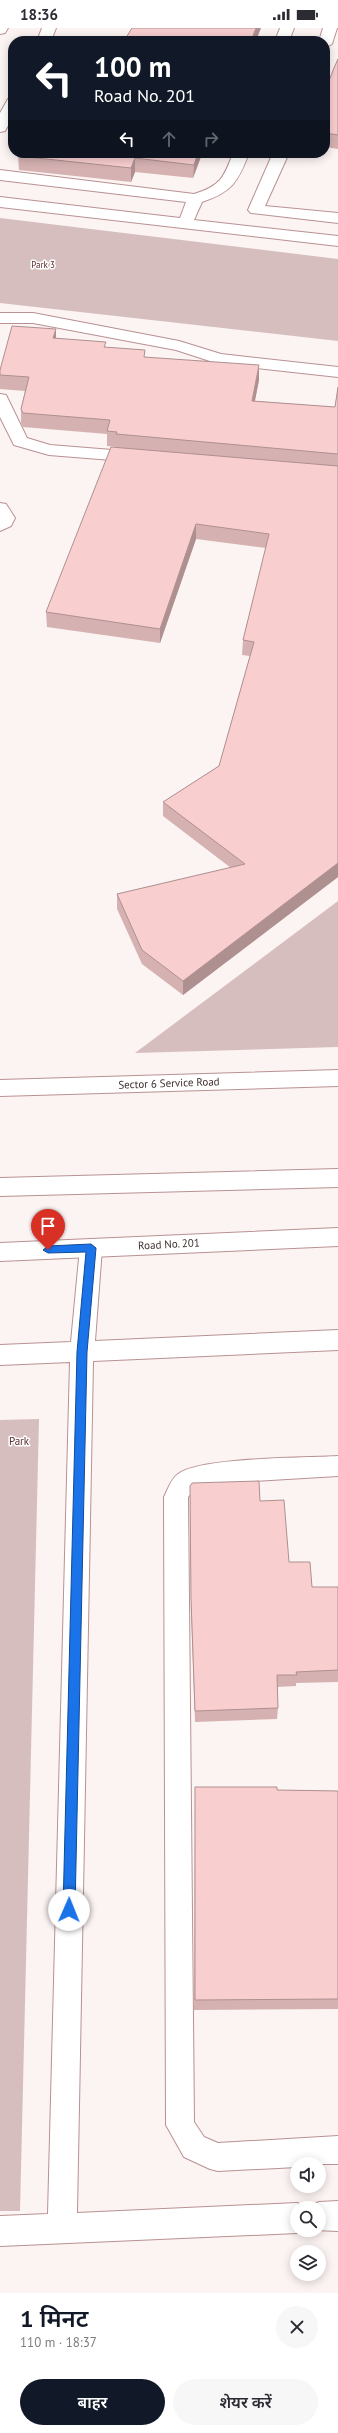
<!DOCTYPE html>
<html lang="hi">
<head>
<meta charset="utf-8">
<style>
  body { margin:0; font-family:"PT Sans","Noto Sans Devanagari",sans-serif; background:#f7f7f7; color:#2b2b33; height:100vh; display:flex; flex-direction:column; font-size:15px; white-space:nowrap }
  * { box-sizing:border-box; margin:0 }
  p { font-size:13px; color:#7c7c81 }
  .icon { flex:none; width:22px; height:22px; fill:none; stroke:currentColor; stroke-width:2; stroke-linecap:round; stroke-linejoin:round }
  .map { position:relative; height:2265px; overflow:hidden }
  .panel { display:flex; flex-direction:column; background:#fff; flex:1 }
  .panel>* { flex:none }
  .banner { position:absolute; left:8px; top:8px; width:322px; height:122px; border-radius:16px; box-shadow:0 2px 10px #0003; background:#111827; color:#fff; overflow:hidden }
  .tools { position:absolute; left:290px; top:2129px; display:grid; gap:8px }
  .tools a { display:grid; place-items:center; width:36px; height:36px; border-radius:50%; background:#fff; box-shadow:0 2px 10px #0003; font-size:20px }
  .pin { position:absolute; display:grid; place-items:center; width:34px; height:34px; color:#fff; margin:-41px -17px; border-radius:50% 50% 50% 0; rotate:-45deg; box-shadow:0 0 4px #0007 }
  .pin .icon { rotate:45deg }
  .me { position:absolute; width:44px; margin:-22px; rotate:1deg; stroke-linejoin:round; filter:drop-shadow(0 0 3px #0008) }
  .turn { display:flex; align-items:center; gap:14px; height:84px; padding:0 20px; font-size:18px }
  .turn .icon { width:52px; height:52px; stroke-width:2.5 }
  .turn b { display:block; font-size:28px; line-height:34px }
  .lanes { display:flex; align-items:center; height:38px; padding:0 20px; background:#0003; justify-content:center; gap:20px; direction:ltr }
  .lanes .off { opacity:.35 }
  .round { display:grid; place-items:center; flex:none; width:42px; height:42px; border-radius:21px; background:#f7f7f7 }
  .summary { display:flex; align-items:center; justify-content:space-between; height:68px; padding:0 20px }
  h1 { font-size:24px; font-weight:600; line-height:30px; color:#111827 }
  .button { display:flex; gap:8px; margin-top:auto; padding:8px 20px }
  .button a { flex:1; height:46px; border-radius:24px; background:#111827; color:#fff; font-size:16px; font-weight:600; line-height:46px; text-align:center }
  .button a+a { background:#f7f7f7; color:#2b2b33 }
  .status { display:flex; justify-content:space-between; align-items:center; height:28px; padding:0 20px; background:#fff; direction:ltr }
  .status svg { height:11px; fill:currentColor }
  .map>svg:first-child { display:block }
</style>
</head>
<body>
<div class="status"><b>18:36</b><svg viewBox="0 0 49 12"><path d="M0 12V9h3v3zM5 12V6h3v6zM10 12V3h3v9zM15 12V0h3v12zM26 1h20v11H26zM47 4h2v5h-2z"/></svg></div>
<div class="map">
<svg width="338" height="2265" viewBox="0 0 338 2265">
  <rect width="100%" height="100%" fill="#fcf3f3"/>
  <g fill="#d6bebe">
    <path d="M0,190L338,231V313L0,275Z"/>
    <path d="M338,873V1019L135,1025Z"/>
    <path d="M39,1391L20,2183H0V1392Z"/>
  </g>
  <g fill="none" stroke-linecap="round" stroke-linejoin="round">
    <defs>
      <g id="minor">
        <path d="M0,0H8L5,5L0,6Z"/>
        <path d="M42,0H56L51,13H37Z"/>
        <path d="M280,0H294L289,13H275Z"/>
        <path d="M323,0H337L332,16L325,20V13H319Z"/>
        <path d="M13,70V89L5,103L0,104V85L8,71Z"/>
        <path d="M233,125H249C238,154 232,164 202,174L194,192L338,208V218L0,179V169L180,190L186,174L0,152V142L194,166C220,158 224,150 233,125Z"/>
        <path d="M273,125H289L265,178L338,185V195L251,185L248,182Z"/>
        <path d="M0,285H33L179,313L221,326L338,339V349L219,336L176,322L33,295H0Z"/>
        <path d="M0,366L6,367L8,371L27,410L50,417L137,424L143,425L146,429L143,433L137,434L49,427L14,417L0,389Z"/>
        <path d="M0,475L6,476L15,490L11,498L0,503Z"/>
        <path d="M338,1042V1058L0,1068V1052Z"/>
        <path d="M91,1211L99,1214L102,1220L95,1313L338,1302V1322L93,1333L77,2185L297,2175L308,2180H297V2202H303L297,2205L0,2218V2188L48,2186L70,1334L0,1337V1317L71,1314L80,1220L83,1214Z"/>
        <path d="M338,1428V1448L205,1456L196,1460L188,1469L194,2094L204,2109L218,2115L338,2108V2136H297V2139L218,2143L210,2141L184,2129L166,2097L164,1469C168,1461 171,1451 178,1446C200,1429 306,1430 338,1428Z"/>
        <path d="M338,2173V2203L315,2202H319V2180L309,2179L319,2174Z"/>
      </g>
      <g id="secondary">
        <path d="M338,1141V1159L0,1168V1150Z"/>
        <path d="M338,1200V1218L0,1233V1215Z"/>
      </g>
    </defs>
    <use href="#minor" stroke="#b99192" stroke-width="2"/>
    <use href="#secondary" stroke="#b99192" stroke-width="2"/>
    <use href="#minor" fill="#fff" fill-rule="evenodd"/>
    <use href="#secondary" fill="#fff" fill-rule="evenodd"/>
  </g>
  <g fill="#d6b1b2">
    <path d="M338,31V121L325,119V63Z"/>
    <path d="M20,125H212L211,127L202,126L193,150L135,144L131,154L19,142L18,128Z"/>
    <path d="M56,301V310L106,319L145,329L259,352L255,373L335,379L338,359V849L183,967L142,936L117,881V866L231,840L163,788V774L219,738L250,628L242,627L243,612L266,520L196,511L160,615L47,599L46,584L117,420V419L107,418V406L23,399L21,395V381L25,363L0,361V342Z"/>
    <path d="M190,1470L260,1473L289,1534L312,1559H338V1654L296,1655V1658L277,1659L278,1680L277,1691L195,1694L191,1583Z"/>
    <path d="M195,1759L277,1762L338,1763V1981L194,1982Z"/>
  </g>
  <g fill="#ae9091">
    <path d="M256,0H261L256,13H251Z"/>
    <path d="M198,125H202V126L193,150L194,137Z"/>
    <path d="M135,130V144L131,154V140Z"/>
    <path d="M56,301V316L53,310Z"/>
    <path d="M259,337V352L252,387V373Z"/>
    <path d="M196,496V511L160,615V601Z"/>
    <path d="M338,835V849L183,967V953Z"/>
  </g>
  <g fill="#f9cecf" stroke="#ae9091">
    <path d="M132,0H256L251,13H124Z"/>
    <path d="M338,31V107L325,105V63L334,40Z"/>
    <path d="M20,125H198L194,137L135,130L131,140L18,128Z"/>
    <path d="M12,298L56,301L53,310L106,314L104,319L145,322L144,329L259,337L252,373L335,379L338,359V426L116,406L117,404L107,403L110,392L23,385L21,381L29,349L0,347V342Z"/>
    <path d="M111,419L338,438V835L183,953L142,922L117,866L245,836L163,774L219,738L254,614L243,612L269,506L196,496L160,601L46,584Z"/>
    <path d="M259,1453L260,1473L284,1472L289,1534H310L312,1559H338V1642L296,1644L297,1647H277L278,1680L195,1683L191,1571L190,1458L192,1455Z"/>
    <path d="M195,1759H277V1762L338,1763V1971L195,1972Z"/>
  </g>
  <path fill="#1a73e8" stroke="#114b97" d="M91,1216L96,1220L87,1324L75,1882L69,1887L63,1882L77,1324L86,1224L48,1225L43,1222L48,1218Z"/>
  <g text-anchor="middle" stroke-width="3" stroke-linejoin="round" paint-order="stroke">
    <g font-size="9" fill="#5c2b2f" stroke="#fff">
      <text x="43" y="240">Park 3</text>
    </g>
    <g font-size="11" fill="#3e2d2e" stroke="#fff">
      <text transform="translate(169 1055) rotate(-2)" y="4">Sector 6 Service Road</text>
      <text transform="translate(169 1216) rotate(-3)" y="4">Road No. 201</text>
    </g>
    <g font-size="11" fill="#5c2b2f" stroke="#fff">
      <text x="19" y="1417">Park</text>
    </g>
  </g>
</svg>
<div class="tools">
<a><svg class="icon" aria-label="sound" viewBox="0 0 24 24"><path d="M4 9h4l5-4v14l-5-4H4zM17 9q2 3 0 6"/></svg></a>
<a><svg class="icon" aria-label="search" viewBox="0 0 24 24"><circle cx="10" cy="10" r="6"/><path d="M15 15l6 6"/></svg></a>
<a><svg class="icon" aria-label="layers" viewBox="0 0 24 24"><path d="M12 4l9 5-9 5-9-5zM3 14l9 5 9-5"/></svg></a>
</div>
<div class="pin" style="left:48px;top:1222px;background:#d93025"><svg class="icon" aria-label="arrive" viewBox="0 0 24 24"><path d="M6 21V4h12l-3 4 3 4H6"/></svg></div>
<svg class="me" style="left:69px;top:1882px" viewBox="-20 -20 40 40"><circle r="19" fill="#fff"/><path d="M0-13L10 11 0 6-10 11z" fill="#1a73e8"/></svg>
<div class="banner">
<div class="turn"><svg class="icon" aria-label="left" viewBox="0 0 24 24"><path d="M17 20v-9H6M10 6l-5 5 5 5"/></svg><div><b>100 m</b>Road No. 201</div></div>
<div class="lanes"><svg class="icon" aria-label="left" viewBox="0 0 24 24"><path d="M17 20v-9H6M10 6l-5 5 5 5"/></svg><svg class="icon off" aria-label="ahead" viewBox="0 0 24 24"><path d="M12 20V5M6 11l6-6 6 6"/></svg><svg class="icon off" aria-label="right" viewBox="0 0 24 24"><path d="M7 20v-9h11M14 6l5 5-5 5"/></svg></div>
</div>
</div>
<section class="panel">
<div class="summary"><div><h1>1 मिनट</h1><p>110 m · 18:37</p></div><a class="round"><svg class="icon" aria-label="close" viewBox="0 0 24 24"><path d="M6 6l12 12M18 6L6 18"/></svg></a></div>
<div class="button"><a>बाहर</a><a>शेयर करें</a></div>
</section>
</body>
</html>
